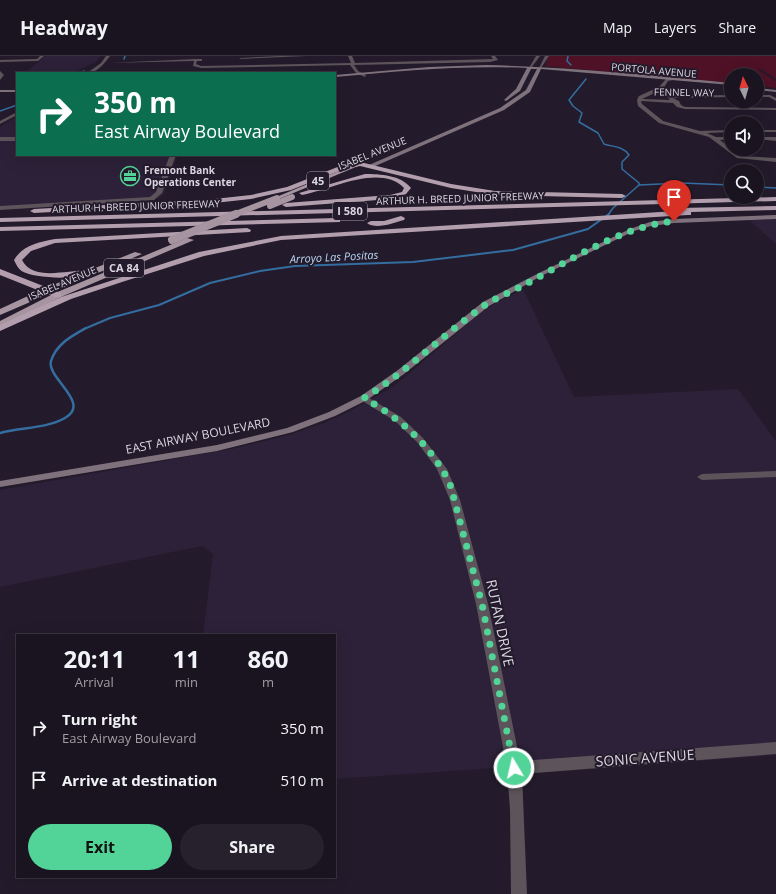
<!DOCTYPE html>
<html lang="en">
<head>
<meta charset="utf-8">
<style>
  body { margin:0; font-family:"Open Sans",sans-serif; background:#27212d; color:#f1f3f6; height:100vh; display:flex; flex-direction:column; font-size:15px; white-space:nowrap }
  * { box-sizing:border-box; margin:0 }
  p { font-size:13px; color:#9f9ea5 }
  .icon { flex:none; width:22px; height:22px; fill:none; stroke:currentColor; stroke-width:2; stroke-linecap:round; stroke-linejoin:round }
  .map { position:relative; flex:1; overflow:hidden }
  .panel { position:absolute; left:16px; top:578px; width:320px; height:244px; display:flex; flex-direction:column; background:#1a1420; border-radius:0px; box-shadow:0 4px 16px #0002,0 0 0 1px #38333e }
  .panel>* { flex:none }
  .guide { position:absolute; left:16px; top:16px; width:320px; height:84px; border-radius:0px; box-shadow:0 4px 16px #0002,0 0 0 1px #38333e; background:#0b6e4f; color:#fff; overflow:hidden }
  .needle { width:26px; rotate:355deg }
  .controls { position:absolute; left:724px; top:12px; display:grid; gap:8px }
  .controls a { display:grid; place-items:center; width:40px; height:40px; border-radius:50%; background:#1a1420; box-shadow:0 4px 16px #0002,0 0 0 1px #38333e; font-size:20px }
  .pin { position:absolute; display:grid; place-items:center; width:34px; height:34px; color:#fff; margin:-41px -17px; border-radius:50% 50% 50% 0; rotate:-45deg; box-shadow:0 0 4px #0007 }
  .pin .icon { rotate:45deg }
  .me { position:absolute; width:44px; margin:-22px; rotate:351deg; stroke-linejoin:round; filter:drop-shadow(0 0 3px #0008) }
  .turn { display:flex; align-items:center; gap:14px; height:84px; padding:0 12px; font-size:18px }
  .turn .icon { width:52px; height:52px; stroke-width:2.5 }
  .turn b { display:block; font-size:28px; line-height:34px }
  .eta { display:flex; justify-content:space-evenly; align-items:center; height:68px; text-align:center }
  .eta b { font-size:24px; font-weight:700; line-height:28px }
  .action { display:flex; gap:8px; margin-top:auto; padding:8px 12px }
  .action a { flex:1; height:46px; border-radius:24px; background:#52d397; color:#111; font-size:16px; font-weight:700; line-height:46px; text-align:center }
  .action a+a { background:#27212d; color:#f1f3f6 }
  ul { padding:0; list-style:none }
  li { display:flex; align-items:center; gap:12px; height:52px; padding:0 12px }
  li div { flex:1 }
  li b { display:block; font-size:15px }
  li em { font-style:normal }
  header { display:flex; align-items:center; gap:24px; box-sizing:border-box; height:56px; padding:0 20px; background:#1a1420; border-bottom:1px solid #38333e }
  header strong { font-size:19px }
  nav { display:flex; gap:22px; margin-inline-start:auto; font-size:14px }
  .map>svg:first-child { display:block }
</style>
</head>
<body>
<header>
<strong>Headway</strong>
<nav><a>Map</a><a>Layers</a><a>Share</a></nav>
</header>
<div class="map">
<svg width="776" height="838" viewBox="0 0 776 838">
  <rect width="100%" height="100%" fill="#231b2b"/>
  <g fill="#2c2138">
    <path d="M45,0H101L96,6L72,17H25Z"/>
    <path d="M17,60V99H178L164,138L161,141L146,145L0,154V71Z"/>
    <path d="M776,163V188L749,164Z"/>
    <path d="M523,233L574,341L738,333L776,385V699L554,716L495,712L335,723V579H203L213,498L202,490L0,531V434L236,392L289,379L324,367L352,354L394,330L478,259L494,248Z"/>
  </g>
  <path fill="#4f1125" d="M549,0H776V23L757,11L761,16L776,25V32L757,30V19H731V27L545,10Z"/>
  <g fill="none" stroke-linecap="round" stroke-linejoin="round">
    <g stroke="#346da0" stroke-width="1.5">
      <path d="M568,0L567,5L571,9"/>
      <path d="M124,3L125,0"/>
      <path d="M80,17L84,15"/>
      <path d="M586,23L569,44L573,50L582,57L579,66L598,77L604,88C613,91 623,90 629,99L622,106V113L639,127V129"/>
      <path d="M0,55L17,49"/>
      <path d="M757,131L776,132"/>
      <path d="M608,159L613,152L639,129L682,127L731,129"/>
    </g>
    <path stroke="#346da0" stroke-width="2" d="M84,273L110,262L159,249L210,227L260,215L295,210L413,206L513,194L588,173L609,158"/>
    <path stroke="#346da0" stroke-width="2.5" d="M0,377C22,371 45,373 65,362C92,347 46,322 51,305C56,288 72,280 86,272"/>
    <g fill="#5c545a" fill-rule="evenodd">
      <path d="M40,0H44L38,5L0,6V4L37,3Z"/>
      <path d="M280,0H306L239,3L241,2Z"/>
      <path d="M348,0H352L355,7L493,3L491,0H495L498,4L490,6L354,9L358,15L366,19L365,21L356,17L350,9L201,12L193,10L194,5L109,7L196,3H202V5H197L196,8L201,10L351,7Z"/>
      <path d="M0,15L4,19L0,24Z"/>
      <path d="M672,22L673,24L668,25L663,33L642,43L670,44L667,40L731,39V41L673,42L679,45L681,49L685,51L776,52V54L685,53L677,51L673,47L641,45L642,48L663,65L700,75L731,74V76L707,77L716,81H731V83L720,84L741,100L776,102V106L737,102L709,81L659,67L638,50L637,44L639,40L659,31L666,23Z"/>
      <path d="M757,39H770L776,42V45L769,41H757Z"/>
      <path d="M17,56V59L0,68V65Z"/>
      <rect x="757" y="74" width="19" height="2"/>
      <rect x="0" y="81" width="17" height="4"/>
      <path d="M757,81H776V85L757,83Z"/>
      <path d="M170,99H176L162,137L154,144L0,154V150L150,141L156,136Z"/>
      <path d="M364,339L401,361L423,382L447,413L460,444L488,548L520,705L776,686V698L522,718L527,838H511L510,754L507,712L476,548L450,444L437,413L417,386L395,365L361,344L360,342L361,340Z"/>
      <path d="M776,415V421L702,424L697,421L702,418Z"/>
    </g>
    <g fill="#5c545a" fill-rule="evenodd">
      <path d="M106,0H110C104,8 97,17 87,17L101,7Z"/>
      <path d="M536,0H540L531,12H529Z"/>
      <path d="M545,0H549L541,12H539Z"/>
    </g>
    <g fill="#7f727c" fill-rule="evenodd">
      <path d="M486,9C568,11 649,19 731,27V29L541,13L530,36L504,54L373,111H369V109L500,52L526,34L537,13H531L520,35L506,45L504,44L516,33L527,12C463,9 399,15 335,21V19L429,11Z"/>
      <path d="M757,32L776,34V36L757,34Z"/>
      <rect x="0" y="34" width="17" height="2"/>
      <path d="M776,159V163L674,167L651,170L634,175L541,220L489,250L404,318L367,344L335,360L293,376L217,395L0,431V425L217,389L287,372L329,356L361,340L398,314L483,246L537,218L630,173L650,166L674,163Z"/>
    </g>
    <g fill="#a794a1" fill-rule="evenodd">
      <path d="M358,107L363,108L279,143L274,142Z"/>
      <path d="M187,182L194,184L61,241L0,271V265L55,237Z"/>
      <path d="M135,196L142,198L0,259V253L43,233Z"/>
    </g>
    <g fill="#b39ead" fill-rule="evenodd">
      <path d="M360,106L451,128L495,135L622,138L626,140L622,142L495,139L451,132L360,110L344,113L291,134L251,143L214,147L34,157L30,155L34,153L214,143L251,139L287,131L340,110Z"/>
      <path d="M365,118C380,118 401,119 411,132L406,138L391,143L286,151L282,149L286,147L390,139L402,136L404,132C380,107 330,134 302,139L299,137Z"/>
      <path d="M776,141V145L0,166V162Z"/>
      <path d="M776,150V154L691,156V159H688L281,184L204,200L122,226L71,243L0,275V269L61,241H55L0,219V213L61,237V241L199,196L281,180L676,155V152H679Z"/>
      <path d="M401,160L405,162L404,164C393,167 376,174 367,167L371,165H384Z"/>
      <path d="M337,162H340V166L0,175V171Z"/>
      <path d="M247,172L251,174L250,176L55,187L31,195L22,204C34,228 75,211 95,215L96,217C88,225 37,222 26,217C19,215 17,210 14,204C23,189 39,186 55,183Z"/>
    </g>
    <g stroke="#a794a1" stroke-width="6">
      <path d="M270,150L292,141"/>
      <path d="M233,159L277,142"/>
    </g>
    <path stroke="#a794a1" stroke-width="8" d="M172,184L236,158"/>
  </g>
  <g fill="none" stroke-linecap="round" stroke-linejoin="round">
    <path stroke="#52d397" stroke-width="7" stroke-dasharray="0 12.6" d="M514,712L482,548L450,428C431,389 401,363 364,342C405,317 438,283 477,255C490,244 507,238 522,230C570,205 619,171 674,165"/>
  </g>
  <defs>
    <symbol id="office-ring" viewBox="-11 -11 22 22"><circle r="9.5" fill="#231b2b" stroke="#52d397" stroke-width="1.5"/><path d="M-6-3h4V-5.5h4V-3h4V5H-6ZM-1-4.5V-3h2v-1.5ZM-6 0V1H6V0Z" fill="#52d397"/></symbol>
  </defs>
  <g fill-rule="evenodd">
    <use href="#office-ring" x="119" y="109" width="22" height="22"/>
  </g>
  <g text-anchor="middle" stroke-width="4" stroke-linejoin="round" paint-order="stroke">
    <g font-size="10" fill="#dbd6e1" stroke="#231b2b">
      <text transform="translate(654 14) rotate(5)" y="4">PORTOLA AVENUE</text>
      <text transform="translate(684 36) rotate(1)" y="4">FENNEL WAY</text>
      <text transform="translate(372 97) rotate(-22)" y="4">ISABEL AVENUE</text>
      <text transform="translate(460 142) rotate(-2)" y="4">ARTHUR H. BREED JUNIOR FREEWAY</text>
      <text transform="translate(136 150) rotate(-2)" y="4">ARTHUR H. BREED JUNIOR FREEWAY</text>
      <text transform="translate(62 227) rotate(-23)" y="4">ISABEL AVENUE</text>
    </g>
    <g font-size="10" font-weight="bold" fill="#dbd6e1" stroke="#231b2b" text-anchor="start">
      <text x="144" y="118">Fremont Bank<tspan x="144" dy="12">Operations Center</tspan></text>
    </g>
    <g fill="#231b2b" stroke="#a49eaa" stroke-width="1">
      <rect x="307" y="116" width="22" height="18" rx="3"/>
      <rect x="333" y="146" width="34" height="18" rx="3"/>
      <rect x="104" y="203" width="40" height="18" rx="3"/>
    </g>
    <g font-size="11" font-weight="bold" fill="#dbd6e1">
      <text x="318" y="129">45</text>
      <text x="350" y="159">I 580</text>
      <text x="124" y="216">CA 84</text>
    </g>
    <g font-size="11" font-style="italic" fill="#b9d7f4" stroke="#231b2b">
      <text transform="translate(334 201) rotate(-3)" y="4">Arroyo Las Positas</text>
    </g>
    <g font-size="12" fill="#dbd6e1" stroke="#231b2b">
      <text transform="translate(198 380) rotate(-11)" y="4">EAST AIRWAY BOULEVARD</text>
    </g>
    <g font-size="14" fill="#dbd6e1" stroke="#231b2b">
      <text transform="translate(500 567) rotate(78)" y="5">RUTAN DRIVE</text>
      <text transform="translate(645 702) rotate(-4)" y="5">SONIC AVENUE</text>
    </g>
  </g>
</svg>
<div class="controls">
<a><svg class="needle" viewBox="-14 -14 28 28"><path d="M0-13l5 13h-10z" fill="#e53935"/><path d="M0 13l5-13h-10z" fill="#9f9ea5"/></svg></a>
<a><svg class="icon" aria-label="sound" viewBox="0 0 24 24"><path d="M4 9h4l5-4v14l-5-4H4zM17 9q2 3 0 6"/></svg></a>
<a><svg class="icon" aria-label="search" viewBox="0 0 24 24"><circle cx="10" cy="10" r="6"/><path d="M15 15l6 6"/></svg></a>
</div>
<div class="pin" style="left:674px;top:165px;background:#d93025"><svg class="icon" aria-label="arrive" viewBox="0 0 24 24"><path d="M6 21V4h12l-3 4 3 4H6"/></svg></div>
<svg class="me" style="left:514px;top:712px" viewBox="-20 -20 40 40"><circle r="17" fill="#52d397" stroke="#fff" stroke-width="3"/><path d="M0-11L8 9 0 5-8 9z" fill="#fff"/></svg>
<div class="guide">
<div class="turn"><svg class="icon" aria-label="right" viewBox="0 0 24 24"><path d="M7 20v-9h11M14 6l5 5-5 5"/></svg><div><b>350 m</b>East Airway Boulevard</div></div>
</div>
<section class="panel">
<div class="eta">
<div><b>20:11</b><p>Arrival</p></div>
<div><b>11</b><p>min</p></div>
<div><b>860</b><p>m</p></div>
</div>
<ul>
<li><svg class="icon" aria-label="right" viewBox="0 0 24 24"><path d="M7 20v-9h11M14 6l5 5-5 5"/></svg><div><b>Turn right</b><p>East Airway Boulevard</p></div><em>350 m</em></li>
<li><svg class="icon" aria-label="arrive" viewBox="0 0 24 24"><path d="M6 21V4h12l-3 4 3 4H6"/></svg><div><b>Arrive at destination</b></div><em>510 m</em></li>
</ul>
<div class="action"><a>Exit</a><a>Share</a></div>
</section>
</div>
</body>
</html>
